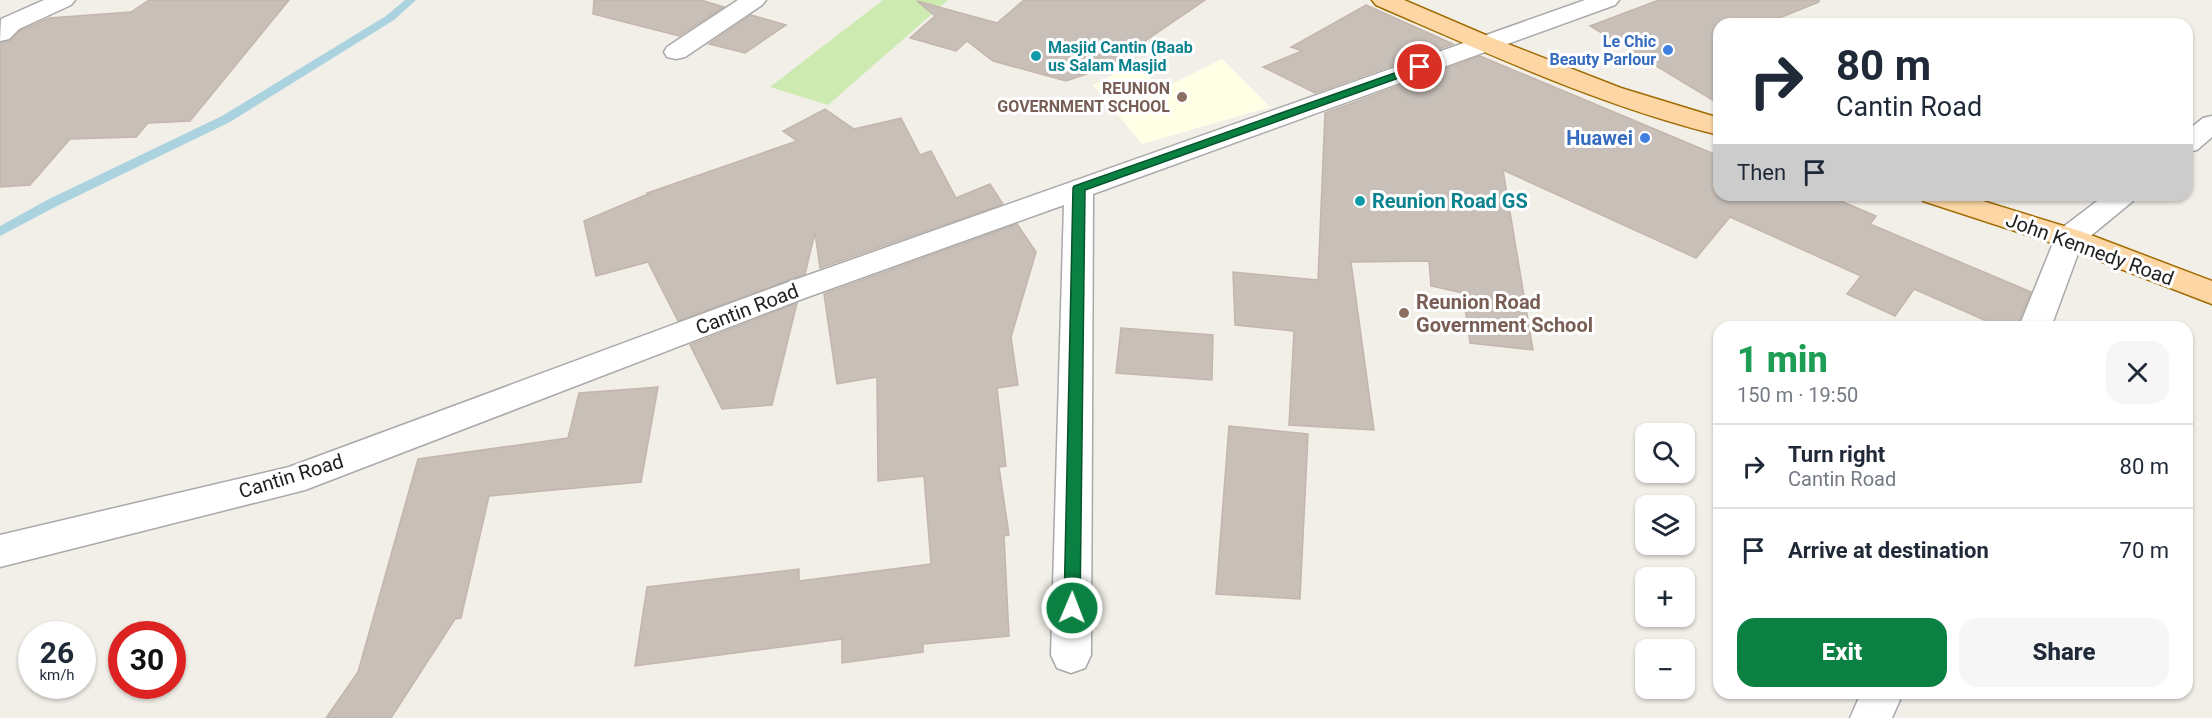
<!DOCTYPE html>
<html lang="en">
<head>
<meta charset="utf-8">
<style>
  body { margin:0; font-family:Roboto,sans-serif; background:#f6f6f7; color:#1f2937; height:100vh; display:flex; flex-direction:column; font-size:22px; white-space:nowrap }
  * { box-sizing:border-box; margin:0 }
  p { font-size:20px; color:#747a83 }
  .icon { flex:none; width:33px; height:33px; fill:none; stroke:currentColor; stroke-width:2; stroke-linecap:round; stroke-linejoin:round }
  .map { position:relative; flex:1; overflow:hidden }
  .sheet { position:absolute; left:1713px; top:321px; width:480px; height:378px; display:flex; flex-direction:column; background:#fff; border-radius:18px; box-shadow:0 2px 4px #0004 }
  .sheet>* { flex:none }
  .banner { position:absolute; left:1713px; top:18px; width:480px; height:183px; border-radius:18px; box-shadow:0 2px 4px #0004; background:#fff; color:#1f2937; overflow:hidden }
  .fabs { position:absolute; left:1635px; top:423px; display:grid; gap:12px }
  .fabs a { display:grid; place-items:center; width:60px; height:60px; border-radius:12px; background:#fff; box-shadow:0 2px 4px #0004; font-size:30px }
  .speed { position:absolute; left:18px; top:621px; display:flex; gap:12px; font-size:30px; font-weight:700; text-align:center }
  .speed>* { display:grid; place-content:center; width:78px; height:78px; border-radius:50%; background:#fff; box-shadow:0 2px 4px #0004; line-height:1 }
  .speed small { font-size:15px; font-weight:400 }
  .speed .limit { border:9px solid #d22; background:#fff; color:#111 }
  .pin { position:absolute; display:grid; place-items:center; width:51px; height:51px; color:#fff; margin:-26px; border:3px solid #fff; border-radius:50%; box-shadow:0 2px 6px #0007 }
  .me { position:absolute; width:66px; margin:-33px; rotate:1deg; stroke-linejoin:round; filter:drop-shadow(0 0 4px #0008) }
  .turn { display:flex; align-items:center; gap:21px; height:126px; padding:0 24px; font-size:27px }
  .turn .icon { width:78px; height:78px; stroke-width:2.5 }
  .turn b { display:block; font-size:42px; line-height:51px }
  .then { display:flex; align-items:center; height:57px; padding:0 24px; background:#0003; gap:12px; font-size:22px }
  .round { display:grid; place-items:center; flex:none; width:63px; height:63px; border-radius:18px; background:#f6f6f7 }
  .head { display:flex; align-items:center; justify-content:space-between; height:102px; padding:0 24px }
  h1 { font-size:36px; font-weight:800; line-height:45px; color:#1e9e55 }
  .action { display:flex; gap:12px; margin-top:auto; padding:12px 24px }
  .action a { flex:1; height:69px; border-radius:18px; background:#0b8043; color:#fff; font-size:24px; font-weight:800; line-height:69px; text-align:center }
  .action a+a { background:#f6f6f7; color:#1f2937 }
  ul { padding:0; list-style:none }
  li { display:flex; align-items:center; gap:18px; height:84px; padding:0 24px; border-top:2px solid #e0e1e3 }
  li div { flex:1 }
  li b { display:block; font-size:22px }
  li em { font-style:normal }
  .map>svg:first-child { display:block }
</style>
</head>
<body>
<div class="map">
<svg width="2212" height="718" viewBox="0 0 2212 718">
  <rect width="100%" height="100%" fill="#f2efe9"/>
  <path fill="#ffffe5" d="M1222,59L1270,107L1142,144L1093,85L1131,66L1166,87Z"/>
  <path fill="#cdebb0" d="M883,0H948L828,105L770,87Z"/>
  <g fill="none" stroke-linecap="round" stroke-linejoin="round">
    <path fill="#aad3df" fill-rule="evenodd" d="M405,0H416L394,20L230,122L59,205L0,236V226L49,199L222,116L386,16Z"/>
  </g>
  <g fill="#c7bfb8" stroke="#c4b6ab" stroke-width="1.5">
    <path d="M149,0H289L190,121L148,123L136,137L70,139L30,185L0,187V43L9,41L20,31L49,18L131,12Z"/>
    <path d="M594,0H701L724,7L679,36L593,14Z"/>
    <path d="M1024,0H1205L1107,67L1066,81L993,61L967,41L956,51L910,38L935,16L917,1L997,23Z"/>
    <path d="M1659,0H1819V2L1764,24H1719V104L1590,26Z"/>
    <path d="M1366,5L1453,44L1315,93L1263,67L1302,51L1291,47Z"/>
    <path d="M751,15L786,25L745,53L709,44Z"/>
    <path d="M1480,56L1719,156V195H1827L1876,216L1870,224L2031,292L2017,326L2000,327L1914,289L1895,316L1847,294L1861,276L1730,217L1696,258L1503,170L1533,350L1470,343L1463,293L1431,286L1429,261L1351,262L1374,430L1289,425L1294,331L1235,325L1233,272L1318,280L1325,113Z"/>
    <path d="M825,109L854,129L901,118L920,155L931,151L956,198L990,184L1003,204L820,268L815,233L805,274L678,321L648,262L596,276L584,221L648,194L647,193L797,141L783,131Z"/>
    <path d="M1017,224L1036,252L1011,337L1018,385L997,388L1006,466L999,467L1009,535L1004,536L1009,636L923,644V652L842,663V639L635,666L647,587L799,569V581L931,564L924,476L878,481L877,377L837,384L824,294Z"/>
    <path d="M797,303L772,405L722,409L690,345Z"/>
    <path d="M1121,328L1213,335L1212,380L1116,373Z"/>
    <path d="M658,387L641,482L489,496L461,618L455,619L391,718H326L358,672L418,459L568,438L579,393Z"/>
    <path d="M1229,426L1308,434L1300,599L1216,594Z"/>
  </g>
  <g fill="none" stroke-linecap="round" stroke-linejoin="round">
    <defs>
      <g id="minor">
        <path d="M44,0H75L71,5L19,29L9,39L0,41L1,19Z"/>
        <path d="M738,0H766L762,5L685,57L676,59L667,57L664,52L667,47Z"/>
        <path d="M1585,0H1619L1615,5L1093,194L1091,655L1085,668L1071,673L1057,668L1051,655L1064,205L805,298L305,490L0,567V535L289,467L783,284Z"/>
        <path d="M2212,116V137L2197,150L2187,152V131L2203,118Z"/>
        <path d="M2105,195H2137L2133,201L2082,243L2051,327H2019L2058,231Z"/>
        <path d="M1861,693H1903L1892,718H1850Z"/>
      </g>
      <g id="major">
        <path d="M1372,0H1404L1495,39L1621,88L1719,118V135C1601,106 1487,53 1376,5Z"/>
        <path d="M1919,195H1963L2080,231L2212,281V304L2058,245L1923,201Z"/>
      </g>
    </defs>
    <use href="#minor" stroke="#a9a9a9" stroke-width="3"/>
    <use href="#major" stroke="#a06b00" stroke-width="3"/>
    <use href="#minor" fill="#fff" fill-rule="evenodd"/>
    <use href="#major" fill="#fcd6a4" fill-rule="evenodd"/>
  </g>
  <path fill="#0b8043" stroke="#07532c" stroke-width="1.5" d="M1420,64L1424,65V69L1085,190L1080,608L1078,613L1072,615L1066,613L1064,608L1073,188L1074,186Z"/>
  <g fill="#3f7fe0" stroke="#fff" stroke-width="2">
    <circle cx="1668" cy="50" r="6"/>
    <circle cx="1645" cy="138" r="6"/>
  </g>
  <g fill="#0f9aa8" stroke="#fff" stroke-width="2">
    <circle cx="1036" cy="56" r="6"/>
    <circle cx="1360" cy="201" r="6"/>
  </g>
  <g fill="#8d6e63" stroke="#fff" stroke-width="2">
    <circle cx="1182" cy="97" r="6"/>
    <circle cx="1404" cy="313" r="6"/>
  </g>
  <g text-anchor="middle" stroke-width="6" stroke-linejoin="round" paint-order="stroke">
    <g font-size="16" font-weight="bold" fill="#366cbe" stroke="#fff" text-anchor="end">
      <text x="1656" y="47">Le Chic<tspan x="1656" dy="18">Beauty Parlour</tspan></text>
    </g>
    <g font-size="16" font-weight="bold" fill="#0d838f" stroke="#fff" text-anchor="start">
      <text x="1048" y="53">Masjid Cantin (Baab<tspan x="1048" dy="18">us Salam Masjid</tspan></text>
    </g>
    <g font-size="16" font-weight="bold" fill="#785e54" stroke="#fff" text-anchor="end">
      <text x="1170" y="94">REUNION<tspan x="1170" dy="18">GOVERNMENT SCHOOL</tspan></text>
    </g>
    <g font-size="20" font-weight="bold" fill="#366cbe" stroke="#fff" text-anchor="end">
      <text x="1633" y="145">Huawei</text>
    </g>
    <g font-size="20" font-weight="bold" fill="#0d838f" stroke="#fff" text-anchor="start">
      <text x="1372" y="208">Reunion Road GS</text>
    </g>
    <g font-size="20" fill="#222" stroke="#fff">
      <text transform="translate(2090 249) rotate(20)" y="7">John Kennedy Road</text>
      <text transform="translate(747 309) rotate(-21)" y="7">Cantin Road</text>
      <text transform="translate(291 476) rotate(-17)" y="7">Cantin Road</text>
    </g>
    <g font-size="20" font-weight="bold" fill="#785e54" stroke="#fff" text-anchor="start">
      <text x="1416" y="309">Reunion Road<tspan x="1416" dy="23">Government School</tspan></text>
    </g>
  </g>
</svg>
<div class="fabs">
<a><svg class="icon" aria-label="search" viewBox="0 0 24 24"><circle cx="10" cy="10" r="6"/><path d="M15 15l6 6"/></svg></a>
<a><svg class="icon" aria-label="layers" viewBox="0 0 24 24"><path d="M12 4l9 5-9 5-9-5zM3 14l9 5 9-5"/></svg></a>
<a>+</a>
<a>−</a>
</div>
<div class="speed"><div>26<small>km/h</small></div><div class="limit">30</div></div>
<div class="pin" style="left:1420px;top:67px;background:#d93025"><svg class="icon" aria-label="arrive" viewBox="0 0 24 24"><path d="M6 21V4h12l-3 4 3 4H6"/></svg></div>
<svg class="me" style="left:1072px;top:608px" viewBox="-20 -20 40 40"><circle r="17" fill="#0b8043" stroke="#fff" stroke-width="3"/><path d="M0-11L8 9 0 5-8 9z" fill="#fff"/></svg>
<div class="banner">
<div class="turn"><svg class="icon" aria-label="right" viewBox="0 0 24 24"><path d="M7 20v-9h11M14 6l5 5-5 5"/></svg><div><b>80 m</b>Cantin Road</div></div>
<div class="then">Then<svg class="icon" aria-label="arrive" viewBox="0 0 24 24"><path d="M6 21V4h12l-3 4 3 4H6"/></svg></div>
</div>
<section class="sheet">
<div class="head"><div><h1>1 min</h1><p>150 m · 19:50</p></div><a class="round"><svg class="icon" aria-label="close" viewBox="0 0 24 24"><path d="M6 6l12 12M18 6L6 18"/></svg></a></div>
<ul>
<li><svg class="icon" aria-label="right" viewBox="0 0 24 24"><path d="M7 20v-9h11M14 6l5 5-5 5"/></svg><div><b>Turn right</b><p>Cantin Road</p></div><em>80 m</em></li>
<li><svg class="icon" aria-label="arrive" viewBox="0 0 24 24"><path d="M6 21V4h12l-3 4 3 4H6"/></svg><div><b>Arrive at destination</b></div><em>70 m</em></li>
</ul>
<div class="action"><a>Exit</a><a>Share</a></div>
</section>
</div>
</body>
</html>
